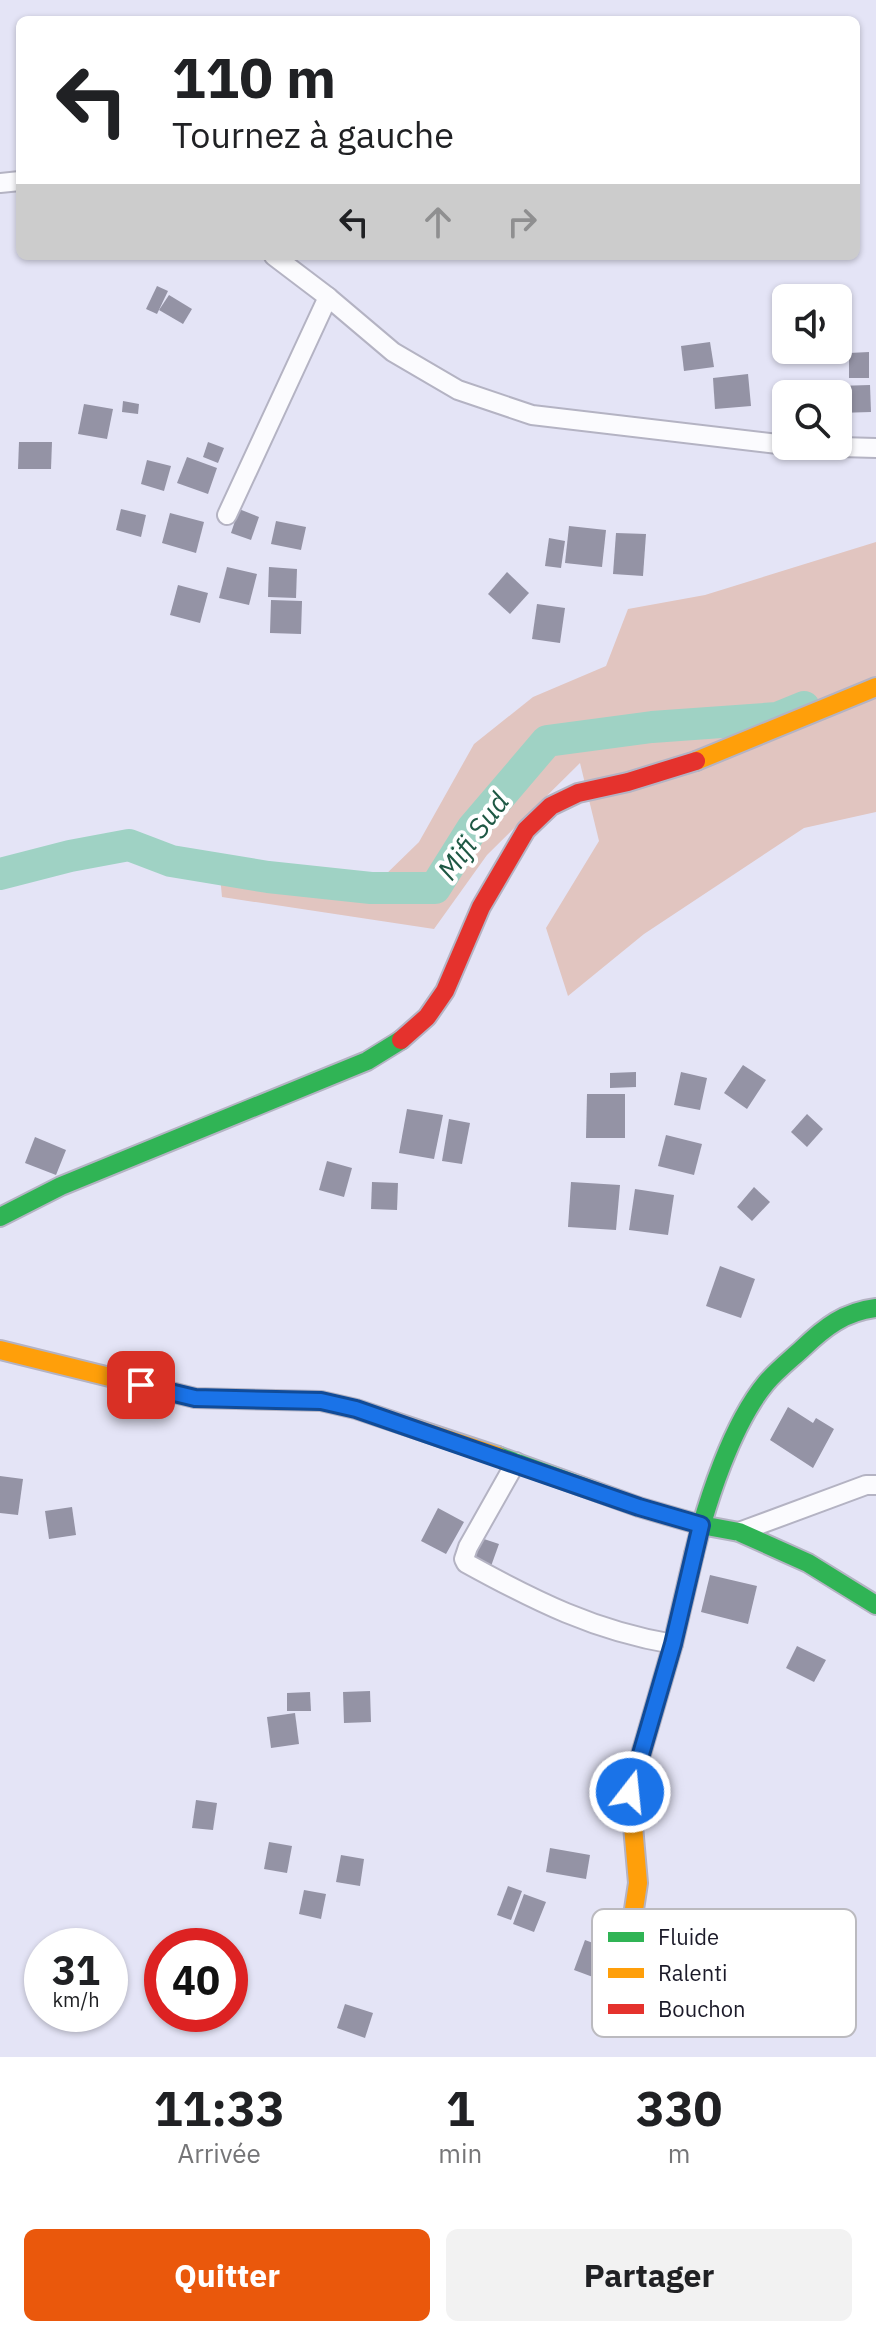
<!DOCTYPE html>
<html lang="fr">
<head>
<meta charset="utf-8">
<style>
  body { margin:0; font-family:"IBM Plex Sans",sans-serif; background:#f2f2f2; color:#202124; height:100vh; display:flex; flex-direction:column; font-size:30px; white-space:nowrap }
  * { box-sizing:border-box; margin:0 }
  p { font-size:26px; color:#757577 }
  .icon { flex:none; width:44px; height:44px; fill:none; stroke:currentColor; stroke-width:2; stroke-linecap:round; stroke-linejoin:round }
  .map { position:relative; height:2057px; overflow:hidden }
  .side { display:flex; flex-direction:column; background:#fff; flex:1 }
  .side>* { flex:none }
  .top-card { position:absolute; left:16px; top:16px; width:844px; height:244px; border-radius:12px; box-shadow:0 2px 6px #0004; background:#fff; color:#202124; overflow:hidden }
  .buttons { position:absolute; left:772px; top:284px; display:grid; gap:16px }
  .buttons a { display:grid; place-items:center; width:80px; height:80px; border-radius:12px; background:#fff; box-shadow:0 2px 6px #0004; font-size:40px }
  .speed { position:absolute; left:24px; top:1928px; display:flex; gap:16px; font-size:40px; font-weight:700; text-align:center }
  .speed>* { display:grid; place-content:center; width:104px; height:104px; border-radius:50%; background:#fff; box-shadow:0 2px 6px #0004; line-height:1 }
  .speed small { font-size:20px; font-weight:400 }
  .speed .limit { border:12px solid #d22; background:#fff; color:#111 }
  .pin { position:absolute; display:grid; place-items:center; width:68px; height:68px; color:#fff; margin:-34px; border-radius:16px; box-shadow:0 4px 12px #0006 }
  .me { position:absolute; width:88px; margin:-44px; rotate:16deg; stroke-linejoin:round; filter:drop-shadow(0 0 6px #0008) }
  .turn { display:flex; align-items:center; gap:28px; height:168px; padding:0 24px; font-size:36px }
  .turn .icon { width:104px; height:104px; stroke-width:2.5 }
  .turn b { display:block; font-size:56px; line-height:68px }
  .lanes { display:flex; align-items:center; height:76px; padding:0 24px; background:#0003; justify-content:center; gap:40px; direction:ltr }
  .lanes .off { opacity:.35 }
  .eta { display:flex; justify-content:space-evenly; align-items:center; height:136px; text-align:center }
  .eta b { font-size:48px; font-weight:700; line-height:56px }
  .button { display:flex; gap:16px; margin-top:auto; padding:16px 24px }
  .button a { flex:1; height:92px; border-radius:12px; background:#ea580c; color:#fff; font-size:32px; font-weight:700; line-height:92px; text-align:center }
  .button a+a { background:#f2f2f2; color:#202124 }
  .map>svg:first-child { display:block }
</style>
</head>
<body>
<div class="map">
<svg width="876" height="2057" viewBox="0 0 876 2057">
  <rect width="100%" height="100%" fill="#e4e4f6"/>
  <path fill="#e1c5c0" d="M876,542V812L804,828L644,934L568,996L546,928L599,841L580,763L487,855L434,929L222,897L218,855L381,879L419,842L474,744L533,697L606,666L628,609L705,595Z"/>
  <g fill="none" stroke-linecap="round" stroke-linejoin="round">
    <path stroke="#9fd2c4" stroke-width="32" d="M0,874L70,856L129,845L171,861L268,877L371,888H435L472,829L547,741L652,727L777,718L804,707"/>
  </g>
  <g fill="#9493a5">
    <path d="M157,286L168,291L157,314L146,309Z"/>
    <path d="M169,295L192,309L183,324L159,310Z"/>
    <path d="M710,342L714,367L684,371L681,346Z"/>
    <path d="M869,352V378H849V353Z"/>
    <path d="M748,374L751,406L715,409L713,378Z"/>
    <path d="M870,385L871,412L838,413L837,386Z"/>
    <path d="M123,401L139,404L138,414L122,412Z"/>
    <path d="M84,404L113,409L107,439L78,434Z"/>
    <path d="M19,442H52L51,469H18Z"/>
    <path d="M208,442L224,448L218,463L203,457Z"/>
    <path d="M187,457L217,468L208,494L177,483Z"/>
    <path d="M147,460L171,466L164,491L141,484Z"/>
    <path d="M121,509L146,515L141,537L116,530Z"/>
    <path d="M239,509L259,517L251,540L231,533Z"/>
    <path d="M170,513L204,522L196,553L162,543Z"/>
    <path d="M276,521L306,527L301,550L271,544Z"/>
    <path d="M569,526L606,530L602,567L565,563Z"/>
    <path d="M616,533L646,534L643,576L613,574Z"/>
    <path d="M549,538L565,541L561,568L545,566Z"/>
    <path d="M227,567L257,574L249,605L219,598Z"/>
    <path d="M269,567L297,569L296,598L268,597Z"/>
    <path d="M507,572L529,593L510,614L488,594Z"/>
    <path d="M178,585L208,593L200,623L170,615Z"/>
    <path d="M271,600L302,601L301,634L270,633Z"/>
    <path d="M537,604L565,608L560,643L532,639Z"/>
    <path d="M743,1065L766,1080L747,1109L724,1093Z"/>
    <path d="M636,1072V1087L610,1088V1073Z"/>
    <path d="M681,1072L707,1078L700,1110L674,1105Z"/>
    <path d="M587,1094H625V1138H586Z"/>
    <path d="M407,1109L443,1115L434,1159L399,1153Z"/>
    <path d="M807,1114L823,1129L807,1147L791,1132Z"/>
    <path d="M449,1119L470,1123L462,1164L442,1161Z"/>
    <path d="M666,1135L702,1144L694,1175L658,1166Z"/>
    <path d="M35,1137L66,1150L56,1175L25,1163Z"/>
    <path d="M327,1161L352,1168L344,1197L319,1190Z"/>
    <path d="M372,1182L398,1183L397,1210L371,1209Z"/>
    <path d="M571,1182L620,1185L616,1230L568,1227Z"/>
    <path d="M754,1187L770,1202L752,1221L737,1207Z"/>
    <path d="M635,1189L674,1195L668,1235L629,1230Z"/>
    <path d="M720,1266L755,1279L741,1318L706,1306Z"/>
    <path d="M788,1407L813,1423L816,1418L834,1429L813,1468L770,1440Z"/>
    <path d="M0,1476L23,1479L18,1515L0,1513Z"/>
    <path d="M72,1507L76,1535L49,1539L45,1511Z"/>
    <path d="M438,1508L464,1522L446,1554L421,1541Z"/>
    <path d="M478,1537L499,1544L490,1569L469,1562Z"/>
    <path d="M710,1575L757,1586L748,1624L701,1612Z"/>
    <path d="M797,1646L826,1660L814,1682L786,1668Z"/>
    <path d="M370,1691L371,1722L344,1723L343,1692Z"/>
    <path d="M310,1692L311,1711H287V1693Z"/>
    <path d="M295,1713L299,1744L271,1748L267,1717Z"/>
    <path d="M196,1800L217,1803L213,1830L192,1828Z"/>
    <path d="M269,1842L292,1846L287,1873L264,1869Z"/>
    <path d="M550,1848L590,1855L586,1879L546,1872Z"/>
    <path d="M341,1855L364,1859L360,1886L336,1882Z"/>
    <path d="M508,1886L522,1891L511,1920L497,1915Z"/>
    <path d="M304,1890L326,1894L321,1919L299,1914Z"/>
    <path d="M524,1894L546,1902L534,1932L513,1924Z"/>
    <path d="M585,1940L612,1950L601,1980L574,1970Z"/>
    <path d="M345,2004L373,2013L365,2038L337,2028Z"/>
  </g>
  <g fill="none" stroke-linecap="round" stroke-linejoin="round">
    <defs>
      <g id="street">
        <path d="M0,183L20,181"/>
        <path d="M274,256L328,297L393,352L458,390L532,415L786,445"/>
        <path d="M805,446L876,448"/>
        <path d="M227,515L328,297"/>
        <path d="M516,1462L468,1547L464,1559L466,1563C535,1601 595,1631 673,1644"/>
        <path d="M739,1532L866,1485H876"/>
      </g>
      <g id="fast">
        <path d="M0,1217L61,1186L367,1061L401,1040"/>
        <path d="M498,1456L639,1507L701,1525L739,1532L808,1563L876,1605"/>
        <path d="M694,1554C707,1501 732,1424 766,1383C776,1371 790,1360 802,1349C825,1327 844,1312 876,1308"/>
      </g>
      <g id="slow">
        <path d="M696,761L876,687"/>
        <path d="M0,1350L195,1398L321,1401L356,1409L498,1456"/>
        <path d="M633,1916L638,1883L630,1792L673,1644L694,1554"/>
      </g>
      <path id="jam" d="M401,1040L427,1017L445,991L481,907L526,830L551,806L578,793L628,782L696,761"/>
    </defs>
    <use href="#street" stroke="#b4b3c3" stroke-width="22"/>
    <use href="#fast" stroke="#b4b3c3" stroke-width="22"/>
    <use href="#slow" stroke="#b4b3c3" stroke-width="22"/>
    <use href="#jam" stroke="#b4b3c3" stroke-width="22"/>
    <use href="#street" stroke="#fbfbfe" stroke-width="18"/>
    <use href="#fast" stroke="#30b455" stroke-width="18"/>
    <use href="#slow" stroke="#ff9f0a" stroke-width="18"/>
    <use href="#jam" stroke="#e5322d" stroke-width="18"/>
  </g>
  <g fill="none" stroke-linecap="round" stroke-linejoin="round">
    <defs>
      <path id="route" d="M141,1385L195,1398L321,1401L356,1409L639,1507L701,1525L673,1644L630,1792"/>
    </defs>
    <use href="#route" stroke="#114b97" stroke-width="20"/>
    <use href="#route" stroke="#1a73e8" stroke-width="14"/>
  </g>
  <g text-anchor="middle" stroke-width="8" stroke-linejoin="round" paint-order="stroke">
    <g font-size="28" font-style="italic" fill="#1e5844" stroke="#fff">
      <text transform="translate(473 836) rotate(-54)" y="10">Mifi Sud</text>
    </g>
  </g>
  <rect x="592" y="1909" width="264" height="128" rx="12" fill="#fff" stroke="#bbbabf" stroke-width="2"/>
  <rect x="608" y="1932" width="36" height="10" fill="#30b455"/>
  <rect x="608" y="1968" width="36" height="10" fill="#ff9f0a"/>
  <rect x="608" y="2004" width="36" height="10" fill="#e5322d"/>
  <g font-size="22" fill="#1b1a29">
    <text x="658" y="1945">Fluide</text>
    <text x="658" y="1981">Ralenti</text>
    <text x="658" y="2017">Bouchon</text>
  </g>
</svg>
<div class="buttons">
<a><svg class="icon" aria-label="sound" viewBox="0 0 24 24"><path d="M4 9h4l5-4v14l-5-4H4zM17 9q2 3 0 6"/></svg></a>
<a><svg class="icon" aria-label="search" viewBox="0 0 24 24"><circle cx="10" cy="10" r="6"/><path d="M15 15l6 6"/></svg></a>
</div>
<div class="speed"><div>31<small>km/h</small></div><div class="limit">40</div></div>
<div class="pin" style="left:141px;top:1385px;background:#d93025"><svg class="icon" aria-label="arrive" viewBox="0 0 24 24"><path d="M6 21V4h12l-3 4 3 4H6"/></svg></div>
<svg class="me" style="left:630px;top:1792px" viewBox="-20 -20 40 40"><circle r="17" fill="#1a73e8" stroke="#fff" stroke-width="3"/><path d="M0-11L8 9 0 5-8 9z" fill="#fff"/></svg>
<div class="top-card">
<div class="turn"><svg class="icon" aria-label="left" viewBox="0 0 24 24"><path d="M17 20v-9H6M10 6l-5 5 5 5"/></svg><div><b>110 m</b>Tournez à gauche</div></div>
<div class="lanes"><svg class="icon" aria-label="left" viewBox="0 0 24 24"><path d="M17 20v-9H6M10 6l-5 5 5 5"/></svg><svg class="icon off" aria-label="ahead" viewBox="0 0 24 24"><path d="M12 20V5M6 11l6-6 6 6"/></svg><svg class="icon off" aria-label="right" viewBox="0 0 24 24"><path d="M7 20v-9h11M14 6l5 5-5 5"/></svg></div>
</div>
</div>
<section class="side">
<div class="eta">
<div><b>11:33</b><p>Arrivée</p></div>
<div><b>1</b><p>min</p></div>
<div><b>330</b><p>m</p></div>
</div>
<div class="button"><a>Quitter</a><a>Partager</a></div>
</section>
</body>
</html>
